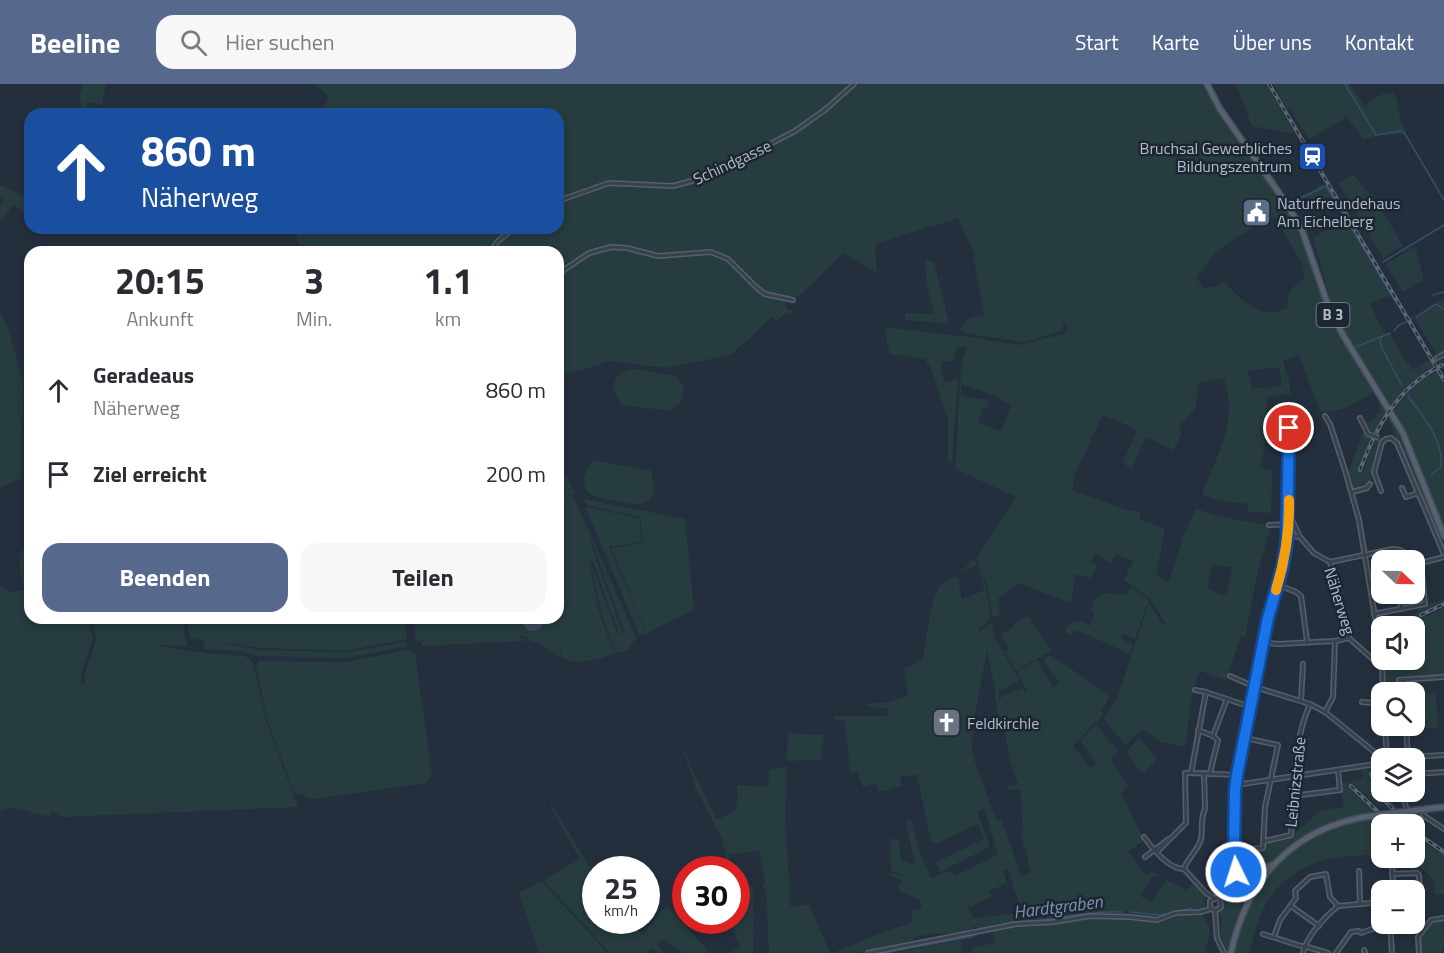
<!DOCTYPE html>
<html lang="de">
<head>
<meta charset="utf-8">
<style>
  body { margin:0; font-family:"Titillium Web",sans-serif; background:#f7f7f7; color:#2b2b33; height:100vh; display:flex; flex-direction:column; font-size:22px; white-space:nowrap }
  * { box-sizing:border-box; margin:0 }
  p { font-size:20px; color:#7c7c81 }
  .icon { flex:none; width:33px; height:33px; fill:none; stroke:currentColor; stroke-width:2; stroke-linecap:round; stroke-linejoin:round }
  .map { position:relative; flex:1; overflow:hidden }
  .drawer { position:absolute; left:24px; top:162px; width:540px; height:378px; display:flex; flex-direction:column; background:#fff; border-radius:18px; box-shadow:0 3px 9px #0003 }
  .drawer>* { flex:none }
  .guide { position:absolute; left:24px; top:24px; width:540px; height:126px; border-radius:18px; box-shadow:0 3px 9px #0003; background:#1a4fa0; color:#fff; overflow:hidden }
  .needle { width:39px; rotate:112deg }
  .fabs { position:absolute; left:1371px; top:466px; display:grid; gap:12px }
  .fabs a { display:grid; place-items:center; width:54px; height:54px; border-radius:12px; background:#fff; box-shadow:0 3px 9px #0003; font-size:30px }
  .speed { position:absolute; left:582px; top:772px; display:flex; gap:12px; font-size:30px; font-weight:700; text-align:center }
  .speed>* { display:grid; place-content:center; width:78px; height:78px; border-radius:50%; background:#fff; box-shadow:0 3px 9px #0003; line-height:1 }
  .speed small { font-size:15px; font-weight:400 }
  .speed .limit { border:9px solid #d22; background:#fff; color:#111 }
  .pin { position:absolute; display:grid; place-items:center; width:51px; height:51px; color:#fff; margin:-26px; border:3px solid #fff; border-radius:50%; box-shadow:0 2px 6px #0007 }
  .me { position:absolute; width:66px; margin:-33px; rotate:356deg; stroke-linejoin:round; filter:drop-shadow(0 0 4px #0008) }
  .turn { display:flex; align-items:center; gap:21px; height:126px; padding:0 18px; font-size:27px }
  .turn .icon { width:78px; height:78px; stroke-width:2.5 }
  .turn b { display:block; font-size:42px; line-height:51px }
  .eta { display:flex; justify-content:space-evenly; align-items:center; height:102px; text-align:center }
  .eta b { font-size:36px; font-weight:700; line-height:42px }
  .action { display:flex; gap:12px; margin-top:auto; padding:12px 18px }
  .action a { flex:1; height:69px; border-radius:18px; background:#56698c; color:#fff; font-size:24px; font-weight:700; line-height:69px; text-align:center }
  .action a+a { background:#f7f7f7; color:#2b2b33 }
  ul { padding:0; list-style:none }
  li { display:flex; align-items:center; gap:18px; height:84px; padding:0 18px }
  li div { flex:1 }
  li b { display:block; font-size:22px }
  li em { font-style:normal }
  header { display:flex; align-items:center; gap:36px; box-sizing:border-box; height:84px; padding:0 30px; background:#56698c; color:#fff }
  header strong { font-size:28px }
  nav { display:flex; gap:33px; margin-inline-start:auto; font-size:21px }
  .search { width:420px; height:54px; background:#f7f7f7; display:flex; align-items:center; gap:15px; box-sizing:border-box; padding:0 21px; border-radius:18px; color:#7c7c81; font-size:22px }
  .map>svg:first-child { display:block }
</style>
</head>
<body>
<header>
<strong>Beeline</strong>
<div class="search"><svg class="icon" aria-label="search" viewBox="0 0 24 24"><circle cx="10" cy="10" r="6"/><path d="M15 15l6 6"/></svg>Hier suchen</div>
<nav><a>Start</a><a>Karte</a><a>Über uns</a><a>Kontakt</a></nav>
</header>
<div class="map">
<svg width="1444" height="869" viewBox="0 0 1444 869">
  <rect width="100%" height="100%" fill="#242f3e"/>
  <g fill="#263c3f" fill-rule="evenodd">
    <path d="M83,0H106L102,21L87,18L86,30H80L81,16L79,15Z"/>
    <path d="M315,0H1204L1221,33L1292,135L1304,157L1315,196L1338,249L1387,324V326L1373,351L1365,344L1367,338L1376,335V331L1381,327L1375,307C1359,318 1340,329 1320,328L1299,271L1283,276L1290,301V310L1267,313L1264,367L1259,383L1272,387L1271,429L1248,428V420L1216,416L1202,411C1217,368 1239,342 1224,295L1199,298L1195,325L1179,342L1181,351L1173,366L1146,353L1131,386L1123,378L1137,347L1134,344L1103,331L1076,387L1072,406L1124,425L1140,428V436L1165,444L1156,491L1169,498L1183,453L1196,424L1212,431L1271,442L1258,486L1245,553L1241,552L1226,596L1200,587L1193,606L1185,663L1161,658L1142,645L1125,661L1104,634L1117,614L1149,519L1163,540H1166L1150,515L1124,496L1133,477L1116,470L1111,479L1095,470L1090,478L1097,481L1091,494L1075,490L1071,519L1018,499L998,515L1000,530L993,534L988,503L976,474L1016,413L955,385L960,299L963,274L967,264L957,262L953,278L940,277L944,298L958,295L952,379L948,378V337L930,281H927L926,275L890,270L884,243L970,253V255L971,253L1019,261L1066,249V240L1064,238L1062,247L1024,258L969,250L960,245L969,234L984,231L973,171L1016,155L974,170L958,134L875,160L877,189L843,169L799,212H786L785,220L788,226H793L792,229L790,231L787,228L776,237L772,233L731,271L665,284L610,277L558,293V168H301L294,144H558V30H304V24L320,30L329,13ZM1272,133L1284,138L1283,147L1302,179L1305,194C1293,203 1286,207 1288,223C1261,239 1241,215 1224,198L1214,203L1203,204L1196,193L1217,167L1235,154ZM1279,283L1282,302L1252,305L1248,287ZM962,300L993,311L1011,321L1001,347L978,339L983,323L987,324L989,317L961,311ZM1216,481L1232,483L1227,510H1225L1224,512L1207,505L1212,482Z"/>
    <path d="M1236,0H1266L1295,50L1252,42Z"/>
    <path d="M1273,0H1350L1364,22L1382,10L1393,9C1402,19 1396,35 1405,45L1403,50L1375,52L1363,56L1359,48L1346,33L1312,54H1308L1290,25H1287Z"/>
    <path d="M1353,91L1375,115L1403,162L1383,174L1338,99Z"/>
    <path d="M1323,100L1332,108L1392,211L1370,219L1384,250L1390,249L1400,269L1413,286L1430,275L1435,283L1418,294L1391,320L1354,264L1333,225L1313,153L1347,137L1331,112L1300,127L1293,117Z"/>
    <path d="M0,101L30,115V130L13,121L2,136L0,135V122L4,116L0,113Z"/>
    <path d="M1415,162L1424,196L1403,208L1386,180Z"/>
    <path d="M925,176L934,178L949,240L906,236L905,229L934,230L927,203Z"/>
    <path d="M1444,214V278L1439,280L1436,275L1437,271L1415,234L1436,222V220Z"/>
    <path d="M0,228L9,247L23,298L21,394L0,404Z"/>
    <path d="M633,285L676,292L684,303L682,316L673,324L672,327L621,321V318C607,306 614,286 633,285Z"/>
    <path d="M1437,287L1444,299V444L1410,357L1393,323L1420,297Z"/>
    <path d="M1392,331L1400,345L1444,458V466L1388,335Z"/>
    <path d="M1364,346L1372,353L1360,386L1363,387L1376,354L1381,357L1370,400L1353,406L1348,389Z"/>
    <path d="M558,374L575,409L567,412L573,411L593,457L590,458L622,547L619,550L593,478L589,476L599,528L614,569C598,576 575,582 561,573L562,565L559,574L540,559L531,557L526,552H518V554L525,555V557L421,562L423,555L421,558L416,556L413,534H558Z"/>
    <path d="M593,376L652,387C650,396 658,403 651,413C648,417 644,420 639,420C634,421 627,419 621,418C608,415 584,415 584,397C584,388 590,384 593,376Z"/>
    <path d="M584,415L685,435L694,526L647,549L611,464L643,459L640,433L588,422Z"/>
    <path d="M585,423L639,434L642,458L609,463L647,550L644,551L639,550Z"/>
    <path d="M592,458H594L636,554L627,566L615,569L601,528L590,477L618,551L624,547Z"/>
    <path d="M27,463L30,464V534H89L93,555L83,584L81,600L84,599L86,585L96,556L92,534H182L187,562L157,561L193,568L245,572L253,578L266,637L298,723L62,733L52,727L50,733L12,723L0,726V503L11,508L23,506L19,483L21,467Z"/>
    <path d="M974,475C986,494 989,514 990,536L980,544L977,550L991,538L995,554L1020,597L999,607V614L1023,604L1025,609L1027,608L1017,587L1038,576L1053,604L1060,597L1053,592L1043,575L1051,571L1109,611L1107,618L1101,627L1104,630L1073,662L1091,685L1096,679L1080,657L1096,640L1118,667L1110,675L1128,702L1121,709L1144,756L1128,768L1146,791L1151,787L1159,791L1158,793L1154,791L1140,812L1152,817L1166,796L1187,806L1194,798L1206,813L1204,819L1205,824L1199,827L1180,826L1162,832H1145L1125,826L1126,833L1149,838L1167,836L1178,831L1202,829L1210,846L1205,869H973L972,864L995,859L993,848L985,849L974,842L972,845L948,850L936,849L915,853V856L856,869H833L886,847L911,839L913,836L911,826L922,824L920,816L901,808L897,803L901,800V796L890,792V789L907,792L891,787V754L899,756L901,776L915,781L906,738L911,736L919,766L931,795L944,788L953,789L955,792L998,770L984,724L977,728L990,763L940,788L936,778L984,755L978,740L938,759L931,758L917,691L900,692L902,702L879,708L875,699L863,703L857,687L850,689L845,637L833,635L834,632H887L888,625L871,623L866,620L888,618L908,612L904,584L911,582L923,574C926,558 931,512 940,502C944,497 951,495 957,492L962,515L985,506L977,481L961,488ZM987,566L993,595L998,634H1002L1010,677L1018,700L1007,702L1008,706L1020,705L1023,746L1020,748L1031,788L1021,792L1002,737L996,736L972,669L973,641ZM1008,785L1022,829L973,834L968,824L991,813L989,807L1007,799L1003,787Z"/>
    <path d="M1130,503L1149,516L1135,555L1123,549L1121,555L1133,560L1130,570L1076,546L1070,551L1065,547L1069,540L1081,536L1090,542L1094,529L1091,526L1095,514L1105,509L1126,511Z"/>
    <path d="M1444,515V517L1421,529L1425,533L1444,524V592L1385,598L1384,576H1414L1415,546L1424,544V540L1416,532L1417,524Z"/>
    <path d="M1028,532L1052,567L1016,586L1004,567L1013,562L1009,564L1001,550L1014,543L1013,540Z"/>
    <path d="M186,534H404L407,555L346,567L260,564L209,557L260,566L346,568L406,558L407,562L346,574L258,572L241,567L203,565L205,557L190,554Z"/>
    <path d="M401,567H410L415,570L432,690L426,699L313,715L294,709L267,636L256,581L259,577L346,578Z"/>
    <path d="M1436,609L1438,643L1418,645L1416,610Z"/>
    <path d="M789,649L824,651L821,676L786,677Z"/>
    <path d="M676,651L717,736L738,724L735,718L738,716L737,701L768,703L769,685L787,683L785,738L791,823L809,820L830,869H769L766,808L763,802L765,798L760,767L729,770V786H727L725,767L722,755L695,703L693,693Z"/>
    <path d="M1139,654L1157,675L1142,690L1126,668Z"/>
    <path d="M1376,682L1381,692L1382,708H1387L1395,722H1391L1371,690L1368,692L1385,722L1378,723L1354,700L1350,704L1375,729C1329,737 1300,748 1266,783L1242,784L1237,775V768L1264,764L1265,756L1291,752L1320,727L1344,723L1340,700L1363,695L1361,684Z"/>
    <path d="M551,720L595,792L596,837H626L643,850L667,821L707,866L706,869H683L663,855L656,861L664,869H659L653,865L646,869H610L543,796L580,775L550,722Z"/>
    <path d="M1381,733L1393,741H1382L1381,772C1333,768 1284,780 1262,828C1256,841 1253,856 1249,869H1235C1248,791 1303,743 1381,733Z"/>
    <path d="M1415,753L1444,771V810L1435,811L1434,796L1421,784L1419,773H1415Z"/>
    <path d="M1244,790L1253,792C1251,805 1245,813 1240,825C1234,839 1232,853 1228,868C1221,857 1218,846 1222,833L1218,830C1222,824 1222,822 1222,816C1223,805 1235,794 1244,790Z"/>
    <path d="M542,797L607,869H539L519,809Z"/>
    <path d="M737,802L754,803L753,869H729L740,863L730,837H736Z"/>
    <path d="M1443,836L1444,860L1441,869H1421L1420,853L1433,837Z"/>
    <path d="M961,856L962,869H873L892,865L894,869Z"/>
  </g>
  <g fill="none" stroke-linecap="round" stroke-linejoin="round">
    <g stroke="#394c67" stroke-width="1.5">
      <path d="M1345,0L1376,51L1400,47L1404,48L1444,116"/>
      <path d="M1296,116L1326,102L1395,217"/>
      <path d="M1383,178L1444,141"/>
      <path d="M1433,211L1444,208"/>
      <path d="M1416,233L1436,220L1444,225"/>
      <path d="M1411,235L1412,234"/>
      <path d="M1394,247L1399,241L1408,237"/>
      <path d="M1382,253L1380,258L1382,264L1401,300"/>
      <path d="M1356,263L1390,249"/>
      <path d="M1408,312C1423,332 1444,357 1441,383L1431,391"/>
      <path d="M1178,827L1192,824"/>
      <path d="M1129,828L1159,831L1171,829"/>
      <path d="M998,842C1016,837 1033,838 1051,835C1075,831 1098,827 1122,828"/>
      <path d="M884,869L970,853L979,849"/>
    </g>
    <path stroke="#3f4a5a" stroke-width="20" d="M532,534L533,537"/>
    <defs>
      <g id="street">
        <path d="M558,117L609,99L673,102L706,93L795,47L826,25L854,0"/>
        <path d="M490,168L498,157L514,144"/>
        <path d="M558,190L589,169L611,163L627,164L658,172L711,168L728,175L757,204L765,210L793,216"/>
        <path d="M1437,274L1444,270"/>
        <path d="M1290,329L1288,359L1289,430L1300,453"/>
        <path d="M1325,332L1330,340L1345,386L1359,436L1382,575"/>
        <path d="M1360,334L1368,350"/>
        <path d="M1402,404L1406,413L1418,409"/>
        <path d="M1381,407L1374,388L1382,358L1386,355L1391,354L1397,359L1444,470"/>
        <path d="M1352,408L1367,404L1370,400"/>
        <path d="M1269,441L1291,440"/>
        <path d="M1287,455L1293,452L1300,453L1314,469L1330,478L1349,554L1377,579L1382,580"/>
        <path d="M1393,465L1394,477"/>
        <path d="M1330,478L1393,465L1400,466L1421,479L1444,473"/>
        <path d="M1278,501L1296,508L1301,512L1307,557"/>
        <path d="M1399,510L1402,525"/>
        <path d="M1374,530L1425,520L1421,479"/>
        <path d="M1263,558L1278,560L1335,557L1349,554"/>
        <path d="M1382,581L1383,609"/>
        <path d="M1230,592L1255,603L1310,620L1325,628L1377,670L1387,669"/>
        <path d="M1399,596L1444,593"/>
        <path d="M1403,596L1404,609"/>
        <path d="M1195,606L1206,608"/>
        <path d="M1301,617L1303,580"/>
        <path d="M1362,618L1382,620"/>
        <path d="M1325,628L1333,613L1335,557"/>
        <path d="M1385,642L1387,675"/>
        <path d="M1406,642L1408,673L1444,671"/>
        <path d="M1198,646L1213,652"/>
        <path d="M1191,689L1237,691"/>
        <path d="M1204,689L1205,725C1200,734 1203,745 1201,755C1198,767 1187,774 1184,785L1206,809L1214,814"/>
        <path d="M1210,689L1218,656L1213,652L1227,615L1251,623"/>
        <path d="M1414,690L1444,688"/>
        <path d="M1236,701L1382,679"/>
        <path d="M1402,708L1406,723"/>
        <path d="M1293,712L1340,706L1338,686"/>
        <path d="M1423,731L1444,745"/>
        <path d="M1144,753C1152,764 1169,785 1184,785"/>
        <path d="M1265,757L1291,751C1295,704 1291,664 1310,620"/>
        <path d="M1234,767L1263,764L1265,723L1278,661L1245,654"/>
        <path d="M1157,768L1186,739L1185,689H1191L1206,608L1227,615"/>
        <path d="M1145,773L1169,755"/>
        <path d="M1359,787L1360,819"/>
        <path d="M1238,790L1235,786L1234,767L1236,701L1268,534L1283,481L1289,430"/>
        <path d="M1392,790L1417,789L1419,791L1421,828L1414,835"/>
        <path d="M1391,807L1393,802L1392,780"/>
        <path d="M1291,822L1319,842"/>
        <path d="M1215,827L1210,823V817L1218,813L1238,788"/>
        <path d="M1390,840L1392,869"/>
        <path d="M1390,842L1410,840"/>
        <path d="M1263,850L1304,863"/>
        <path d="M1274,853L1280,836L1296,814L1295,807L1310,793L1326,790L1330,813L1338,822"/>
        <path d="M1304,862L1328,869"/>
        <path d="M1364,866L1365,869"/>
        <path d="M868,869L1016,840L1053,838L1090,832L1130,833L1157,836L1176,829L1200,828L1211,825"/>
        <path d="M1224,869L1217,854L1215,827L1221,823L1220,816L1227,801"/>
        <path d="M1303,869C1307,851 1324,834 1338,822L1382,818"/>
        <path d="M1336,869L1351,848L1359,847L1361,849L1375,844L1390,842"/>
        <path d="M1419,869L1418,853L1431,836L1444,834"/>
      </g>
      <g id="primary">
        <path d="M1207,0L1220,25L1286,119L1302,146L1329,224L1343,251L1403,349L1444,452"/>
        <path d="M1409,727L1444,723"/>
        <path d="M1240,787C1251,783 1259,787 1272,781"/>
        <path d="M1239,791L1245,789L1252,790L1255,795L1253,803"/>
        <path d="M1231,869C1247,794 1294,743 1371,732"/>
      </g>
    </defs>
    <use href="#street" stroke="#565f6c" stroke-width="6"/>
    <use href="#primary" stroke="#414a57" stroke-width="8"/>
    <use href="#street" stroke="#38414e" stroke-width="3"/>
    <use href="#primary" stroke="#56606e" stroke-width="5"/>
    <defs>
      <g id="rail">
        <path d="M1269,0L1444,296"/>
        <path d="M1360,386C1377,341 1398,303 1442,281"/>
        <path d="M1421,531L1444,520"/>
        <path d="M1371,690L1385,717L1409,741"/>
        <path d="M1351,702L1378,728L1397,741"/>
        <path d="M1414,747L1444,768"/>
      </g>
    </defs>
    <use href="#rail" stroke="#5a6575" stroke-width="4"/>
    <use href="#rail" stroke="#1d2633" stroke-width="1.5" stroke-dasharray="4.5" stroke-linecap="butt"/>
    <defs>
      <path id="street-bridge" d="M1368,350L1379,354"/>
      <path id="primary-bridge" d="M1371,732L1409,727"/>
    </defs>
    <use href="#street-bridge" stroke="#565f6c" stroke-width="6" stroke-linecap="butt"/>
    <use href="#primary-bridge" stroke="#414a57" stroke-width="8" stroke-linecap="butt"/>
    <use href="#street-bridge" stroke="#38414e" stroke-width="3"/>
    <use href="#primary-bridge" stroke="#56606e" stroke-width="5"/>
  </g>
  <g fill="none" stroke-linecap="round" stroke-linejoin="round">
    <defs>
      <path id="route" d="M1236,788L1239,791L1234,767L1235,706L1237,691L1268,534L1283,481L1287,455L1289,344"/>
    </defs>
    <use href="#route" stroke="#114b97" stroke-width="15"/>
    <use href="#route" stroke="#1a73e8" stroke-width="10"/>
    <path stroke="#f59e0b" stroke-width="10" d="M1276,506C1285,476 1290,447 1289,416"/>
  </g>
  <defs>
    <symbol id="station-square" viewBox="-11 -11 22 22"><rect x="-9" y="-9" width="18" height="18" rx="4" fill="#1a4fb4" stroke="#1d2633"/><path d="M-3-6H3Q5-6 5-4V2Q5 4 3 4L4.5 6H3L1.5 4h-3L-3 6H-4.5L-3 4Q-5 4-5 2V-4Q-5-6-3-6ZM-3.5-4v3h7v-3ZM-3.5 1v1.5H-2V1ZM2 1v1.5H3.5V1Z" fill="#fff"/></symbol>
    <symbol id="civic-square" viewBox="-11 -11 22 22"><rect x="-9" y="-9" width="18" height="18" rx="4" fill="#5c6f8a" stroke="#1d2633"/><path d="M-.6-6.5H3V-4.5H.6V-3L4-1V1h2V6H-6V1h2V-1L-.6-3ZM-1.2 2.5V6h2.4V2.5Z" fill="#fff"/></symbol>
    <symbol id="church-square" viewBox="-11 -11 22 22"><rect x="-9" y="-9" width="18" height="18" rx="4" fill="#6b7280" stroke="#1d2633"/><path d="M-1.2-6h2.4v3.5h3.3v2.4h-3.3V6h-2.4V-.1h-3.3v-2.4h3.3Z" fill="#fff"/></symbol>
  </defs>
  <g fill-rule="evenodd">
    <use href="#station-square" x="1296" y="56" width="33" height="33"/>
    <use href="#civic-square" x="1240" y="112" width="33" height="33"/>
    <use href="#church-square" x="930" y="622" width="33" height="33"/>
  </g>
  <g text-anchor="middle" stroke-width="5" stroke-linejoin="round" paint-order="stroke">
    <rect fill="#1d2633" stroke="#878f9c" stroke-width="1.5" x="1316.5" y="219" width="33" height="24" rx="4.5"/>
    <g font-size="15" font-weight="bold" fill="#b4bcc9">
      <text x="1333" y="236">B 3</text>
    </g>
    <g font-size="16" fill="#b4bcc9" stroke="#1d2633" text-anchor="start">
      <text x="1292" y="70" text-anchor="end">Bruchsal Gewerbliches<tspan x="1292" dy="18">Bildungszentrum</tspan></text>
      <text x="1277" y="125">Naturfreundehaus<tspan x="1277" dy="18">Am Eichelberg</tspan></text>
      <text x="967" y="645">Feldkirchle</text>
    </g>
    <g font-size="16" fill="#b4bcc9" stroke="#1d2633">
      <text transform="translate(732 78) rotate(-25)" y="6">Schindgasse</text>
      <text transform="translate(1340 517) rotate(73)" y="6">Näherweg</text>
      <text transform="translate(1295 698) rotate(-84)" y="6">Leibnizstraße</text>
    </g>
    <g font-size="18" font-style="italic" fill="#7c92b1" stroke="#1d2633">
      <text transform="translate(1058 823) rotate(-7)" y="6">Hardtgraben</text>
    </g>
  </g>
</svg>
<div class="fabs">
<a><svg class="needle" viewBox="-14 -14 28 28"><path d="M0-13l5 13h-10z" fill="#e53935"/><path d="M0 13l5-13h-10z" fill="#7c7c81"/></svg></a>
<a><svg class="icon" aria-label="sound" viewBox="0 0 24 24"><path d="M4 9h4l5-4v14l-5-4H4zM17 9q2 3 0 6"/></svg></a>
<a><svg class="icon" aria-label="search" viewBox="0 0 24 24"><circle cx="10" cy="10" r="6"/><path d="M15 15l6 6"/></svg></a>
<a><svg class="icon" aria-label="layers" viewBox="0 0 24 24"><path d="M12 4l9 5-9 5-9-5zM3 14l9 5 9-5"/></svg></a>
<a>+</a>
<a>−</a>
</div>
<div class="speed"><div>25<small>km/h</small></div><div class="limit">30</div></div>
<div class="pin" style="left:1289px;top:344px;background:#d93025"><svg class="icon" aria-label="arrive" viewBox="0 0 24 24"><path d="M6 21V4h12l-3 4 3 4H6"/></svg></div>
<svg class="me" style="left:1236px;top:788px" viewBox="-20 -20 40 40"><circle r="17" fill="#1a73e8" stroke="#fff" stroke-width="3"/><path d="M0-11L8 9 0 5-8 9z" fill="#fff"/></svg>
<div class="guide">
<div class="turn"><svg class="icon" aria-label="ahead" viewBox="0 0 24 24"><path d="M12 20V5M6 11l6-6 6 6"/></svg><div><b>860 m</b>Näherweg</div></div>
</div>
<section class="drawer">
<div class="eta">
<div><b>20:15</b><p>Ankunft</p></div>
<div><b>3</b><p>Min.</p></div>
<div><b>1.1</b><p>km</p></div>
</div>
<ul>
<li><svg class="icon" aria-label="ahead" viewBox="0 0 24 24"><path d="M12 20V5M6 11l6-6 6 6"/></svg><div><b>Geradeaus</b><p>Näherweg</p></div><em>860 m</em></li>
<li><svg class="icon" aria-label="arrive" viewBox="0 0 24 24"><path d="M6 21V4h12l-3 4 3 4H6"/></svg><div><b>Ziel erreicht</b></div><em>200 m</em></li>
</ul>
<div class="action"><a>Beenden</a><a>Teilen</a></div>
</section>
</div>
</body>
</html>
